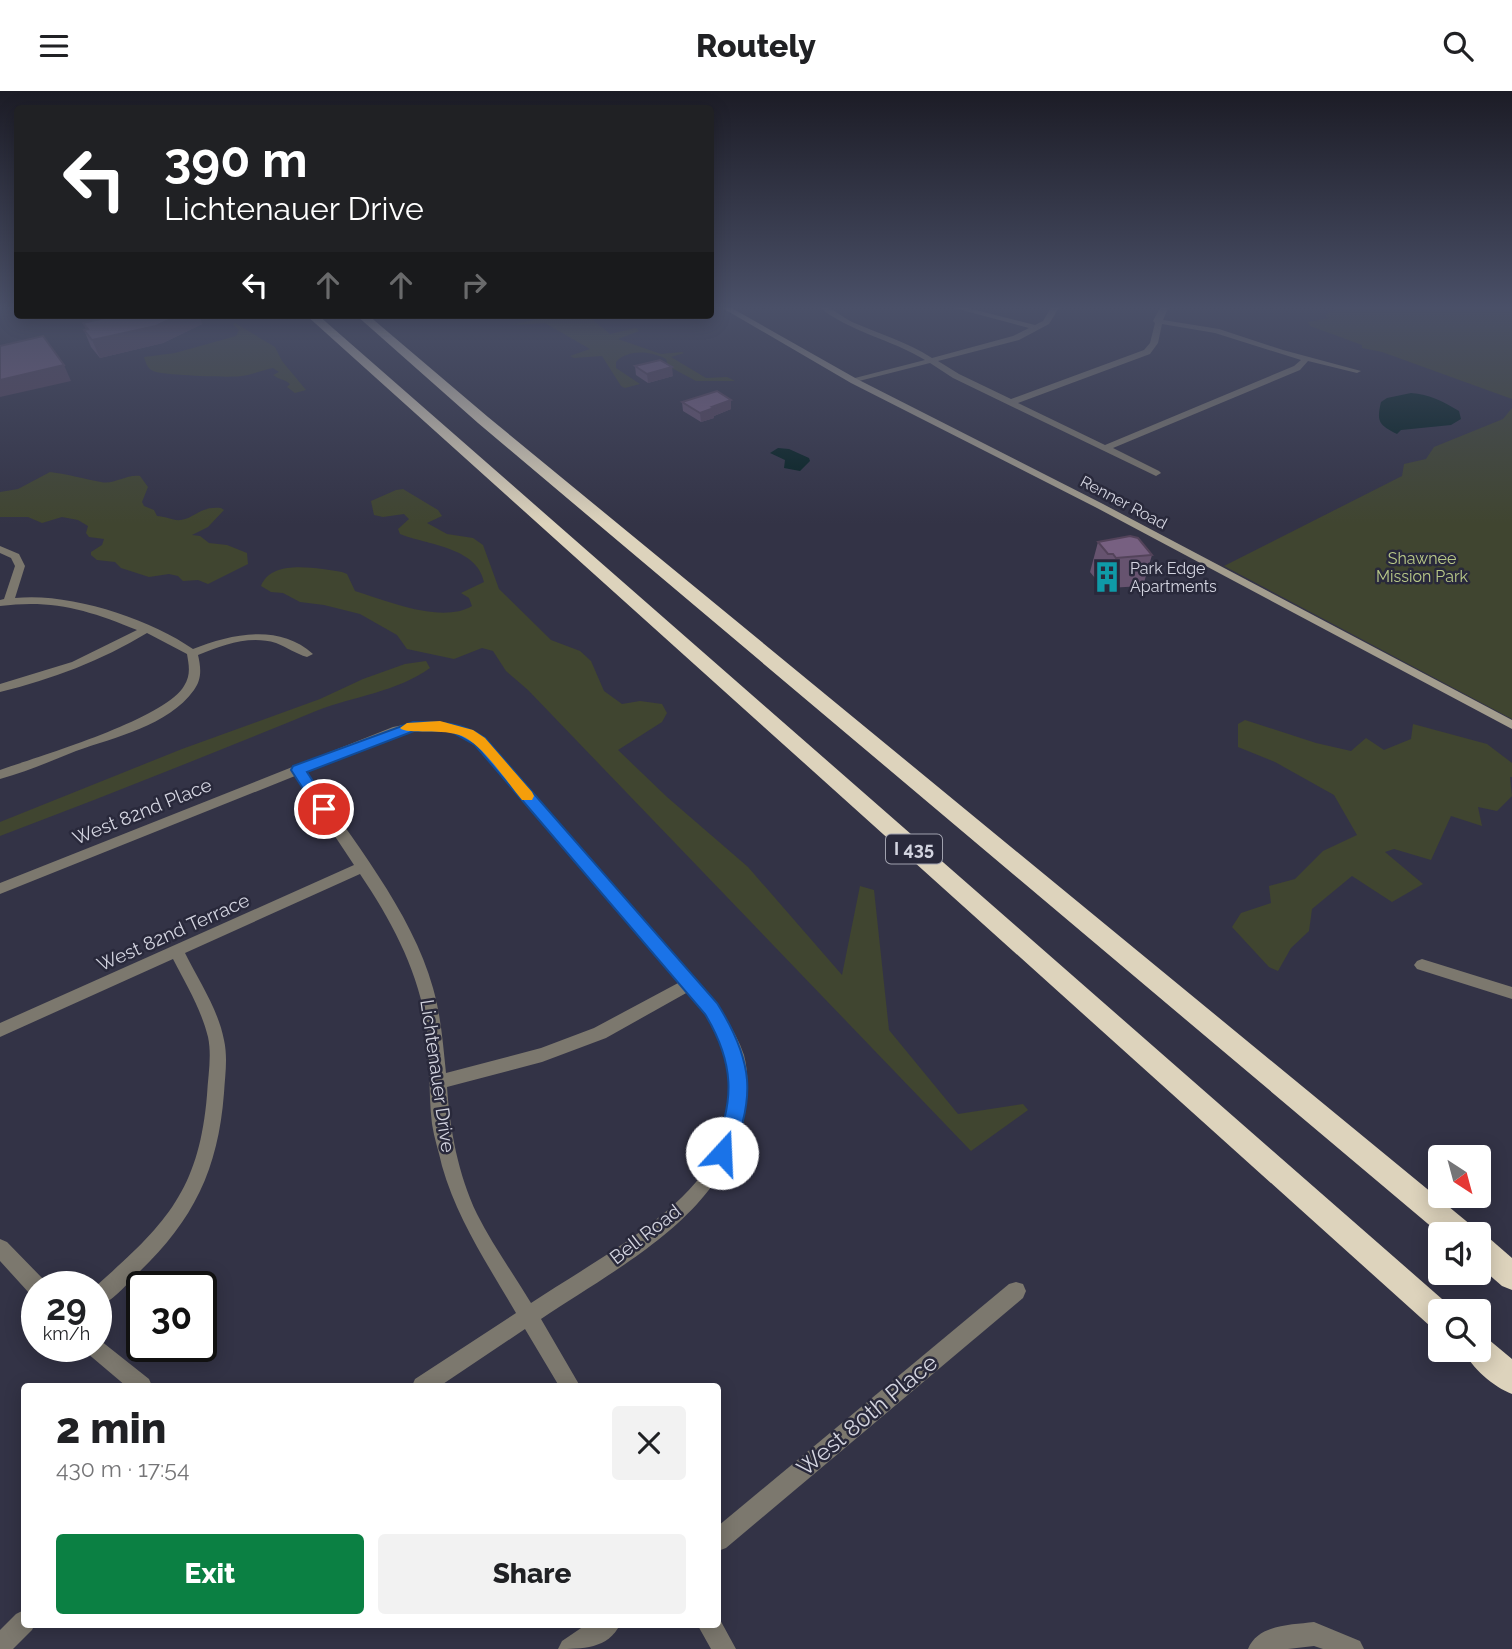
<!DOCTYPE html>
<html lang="en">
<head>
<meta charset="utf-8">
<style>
  body { margin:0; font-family:Raleway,sans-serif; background:#f2f2f2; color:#202124; height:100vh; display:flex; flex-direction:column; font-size:26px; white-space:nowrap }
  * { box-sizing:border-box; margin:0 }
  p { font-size:23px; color:#757577 }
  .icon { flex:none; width:38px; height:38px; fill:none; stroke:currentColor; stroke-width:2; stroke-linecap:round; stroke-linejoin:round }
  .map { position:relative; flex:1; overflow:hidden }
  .panel { position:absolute; left:21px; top:1292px; width:700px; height:245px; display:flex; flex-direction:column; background:#fff; border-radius:7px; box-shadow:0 4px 18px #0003 }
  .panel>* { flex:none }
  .hud { position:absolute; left:14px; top:14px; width:700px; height:214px; border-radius:7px; box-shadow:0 4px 18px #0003; background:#202124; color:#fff; overflow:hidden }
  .needle { width:46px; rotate:144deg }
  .tools { position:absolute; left:1428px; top:1054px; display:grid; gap:14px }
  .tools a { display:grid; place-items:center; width:63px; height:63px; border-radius:7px; background:#fff; box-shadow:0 4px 18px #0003; font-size:35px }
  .speed { position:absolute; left:21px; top:1180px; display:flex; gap:14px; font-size:35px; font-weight:700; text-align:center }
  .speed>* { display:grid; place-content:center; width:91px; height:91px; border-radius:50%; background:#fff; box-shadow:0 4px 18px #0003; line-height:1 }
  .speed small { font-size:18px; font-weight:400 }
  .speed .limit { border:4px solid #111; border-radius:10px; background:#fff; color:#111 }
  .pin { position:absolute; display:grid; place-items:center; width:60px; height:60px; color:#fff; margin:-30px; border:4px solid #fff; border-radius:50%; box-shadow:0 2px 7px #0007 }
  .me { position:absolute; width:77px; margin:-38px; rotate:20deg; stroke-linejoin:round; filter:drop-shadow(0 0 5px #0008) }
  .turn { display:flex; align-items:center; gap:24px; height:147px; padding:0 35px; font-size:32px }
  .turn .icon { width:91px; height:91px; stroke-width:2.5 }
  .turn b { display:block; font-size:49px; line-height:60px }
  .lanes { display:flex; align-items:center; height:66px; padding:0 35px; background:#0003; justify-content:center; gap:35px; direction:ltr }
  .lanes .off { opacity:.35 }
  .round { display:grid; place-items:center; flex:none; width:74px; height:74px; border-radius:7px; background:#f2f2f2 }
  .summary { display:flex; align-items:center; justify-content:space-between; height:119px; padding:0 35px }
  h1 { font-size:42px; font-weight:800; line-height:52px }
  .cta { display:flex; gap:14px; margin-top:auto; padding:14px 35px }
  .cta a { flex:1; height:80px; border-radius:7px; background:#0b8043; color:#fff; font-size:28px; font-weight:800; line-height:80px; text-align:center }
  .cta a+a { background:#f2f2f2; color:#202124 }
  header { display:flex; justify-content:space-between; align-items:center; height:91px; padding:0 35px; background:#fff; font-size:32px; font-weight:800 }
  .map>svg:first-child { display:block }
</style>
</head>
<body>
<header><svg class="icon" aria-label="menu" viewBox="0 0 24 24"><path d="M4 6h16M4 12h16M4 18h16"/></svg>Routely<svg class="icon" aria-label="search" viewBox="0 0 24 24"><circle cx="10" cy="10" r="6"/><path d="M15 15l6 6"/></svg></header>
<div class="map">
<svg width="1512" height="1558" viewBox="0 0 1512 1558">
  <rect width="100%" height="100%" fill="#333346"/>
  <g fill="#404530">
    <path d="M1341,215H1512V308L1382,261L1362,257V254L1310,235L1308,231L1329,227L1325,224Z"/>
    <path d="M557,224H587L610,243L636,237L639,240L618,248L661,263L682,261L684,262L671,266L706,287L727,286L735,290H696L668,275L666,268C651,260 628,258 616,271V277L640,293L625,297L621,295L602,265L574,267L570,265L590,258L545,232L511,234Z"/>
    <path d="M235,232L275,256L282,270L306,299L295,302L287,296L290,293C285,288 279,289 273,284L279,281L273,277C263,279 251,284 242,285C230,287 161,284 153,280C147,277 146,272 144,266L175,262L236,245L239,239L233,233Z"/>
    <path d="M1512,317V628L1224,475L1402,385L1404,373L1426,368L1434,356L1503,328Z"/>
    <path d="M50,381C68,383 84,388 101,391C114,394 126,383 140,385L148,396L142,411L144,415L154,419L157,425C165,425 173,430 181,429C195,427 200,415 221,417L224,419L208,436L192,444L200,445L209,452L227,454L247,462L248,473L208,493L198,489L183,490L178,485L169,483L149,486L121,477L115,471L97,469L91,464V461L102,454L104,448L89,446L86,442L88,435L78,429L62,426L42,432L28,426H0V401L18,398Z"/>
    <path d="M403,398L438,419L442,425L427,432L447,443L473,447L483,454L499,498L551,549L580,560L591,570L604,600L622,613L640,610L662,613L667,622L662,631L618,659L667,706L748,776L842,884L860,795L874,799L889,939L958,1023L1023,1013L1028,1019L971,1060L528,599L506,580L493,560L482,557L454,568L407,558L397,544L360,523L324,514L300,511L283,502L271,501L261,495C272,467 319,478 342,481L347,483L355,500C387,510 442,533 472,515L469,507L461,502L484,491C477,456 427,454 400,443L398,438L409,428L404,423L383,426L374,424L371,410L396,399Z"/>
    <path d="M426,570L430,577C397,601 354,605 316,620C211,663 106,705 0,745V731L182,658L320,608L363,588L405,573Z"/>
    <path d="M1245,629L1316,652L1351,660L1366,647L1384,659L1411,648L1413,633L1487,653L1512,672V686H1510L1512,705L1497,720L1478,716L1482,735L1451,725L1431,769L1394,758L1385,761L1423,793L1392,811L1352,785L1312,818L1309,840L1291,857L1278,880L1269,876L1232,836L1241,822L1271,812L1269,795L1295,788L1323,760L1357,744L1334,704L1275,671L1238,656V633Z"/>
  </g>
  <g fill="#032020">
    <path d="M1411,302C1429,303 1444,311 1459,320L1461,328L1451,334L1401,339L1397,343C1380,334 1376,332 1381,311L1387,307Z"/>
    <path d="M778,357L789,358L809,367L810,370L800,380L784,377L785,369L770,362Z"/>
  </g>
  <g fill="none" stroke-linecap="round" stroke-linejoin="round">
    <g fill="#7c786e" fill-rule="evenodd">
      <path d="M818,215C832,215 840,225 852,231C880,243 907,251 932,267L1013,245L1029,237L947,215H960L1035,234L1043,230L1052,215H1060L1049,233L1019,249L938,270L959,283L1011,308L1144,259L1150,252L1155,232L1153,230L1161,215H1169L1163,229L1219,238L1283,259L1361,280L1357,282L1308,270L1300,279L1113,357L1159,380L1161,382L1156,385L953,287L930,272L851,292V288L925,269C891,248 849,241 818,215ZM1162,233L1215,242L1301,269L1294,275L1105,354L1018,312L1150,263L1158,252Z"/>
      <path d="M0,455L19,463L25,475L15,507C68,501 149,527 193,558C231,543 279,532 313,563L307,566C296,563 287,556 276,552C249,544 223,554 198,564C201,577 202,588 194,599C168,635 115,646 76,660C51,670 26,681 0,688V679C40,665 165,628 184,595C191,584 189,575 187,563L147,542C101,570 52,588 0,601V593L72,571L137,539C89,519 52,508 0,515V509L4,508L15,475L11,467L0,462Z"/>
      <path d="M419,631C443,629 464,633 484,648L717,912C727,929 738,946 744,964C749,983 748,1004 744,1022C726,1124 619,1175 541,1228L580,1295H559L525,1238L440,1295H412L415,1288L516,1222C488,1174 457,1128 442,1075C439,1061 434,1047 432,1033C428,1000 431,966 426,932C417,877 391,829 360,783L185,862C199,890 218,918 224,949C228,967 225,985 224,1002C218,1080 193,1130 137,1183C125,1195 112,1211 96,1217V1195C165,1134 199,1100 207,1004C208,985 212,965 208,946C201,918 186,893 173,868L0,946V932L354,774L295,685L0,803V792L393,636ZM440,638L457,642L476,654L680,891L594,937L541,957L446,982C443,953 441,925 433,897C412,820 350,746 306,680L400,642ZM688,901C718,936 737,971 728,1018C724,1040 718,1060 706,1078C670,1131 585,1176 531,1212C513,1182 492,1153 477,1123C458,1083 450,1039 447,996L542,971L606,947Z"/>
      <path d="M1422,868L1512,896V908L1417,878L1414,874L1417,870Z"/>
      <path d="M0,1148L7,1151L44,1189L46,1195H37V1205L30,1203L0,1170Z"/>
      <path d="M1016,1191L1023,1193L1026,1200L1023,1207L726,1457L718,1460V1435L1009,1193Z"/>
      <path d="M96,1246L149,1288L152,1295H126L87,1262L84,1255H96Z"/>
      <path d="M24,1519V1533H35L32,1539L13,1558H0V1539L16,1523Z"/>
      <path d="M718,1525L736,1558H711L697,1533H718Z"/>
      <path d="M1314,1531L1360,1550L1364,1558H1323L1314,1555L1288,1558H1248C1258,1533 1291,1534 1314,1531Z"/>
      <path d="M587,1533H620C609,1558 581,1558 558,1558L562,1550Z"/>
    </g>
    <path fill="#a39d8e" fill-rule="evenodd" d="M719,215H728L857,288L1103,413L1512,629V638L1097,417L851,292Z"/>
    <g fill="#ddd3bc" fill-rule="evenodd">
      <path d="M306,224H318L1450,1215L1452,1220H1440V1239L1430,1235Z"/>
      <path d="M356,224H368L488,326L1471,1134L1475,1143H1440L478,332Z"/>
      <path d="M1479,1144L1489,1147L1512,1167V1199L1502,1195L1479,1175Z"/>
      <path d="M1479,1243L1488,1248L1512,1268V1303C1494,1296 1471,1277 1463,1258H1479Z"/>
    </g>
  </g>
  <g fill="#66536f">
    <path d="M83,232L202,233L163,252L100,267L91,256L84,239L86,238Z"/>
    <path d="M635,275L673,285L648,292L636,284Z"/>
    <path d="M731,309V318L714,325V327L701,331L683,320L682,311Z"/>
    <path d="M1098,451L1152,464L1143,495L1108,497L1105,493H1100L1090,481Z"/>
  </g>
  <g fill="#53435a">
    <path d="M179,224H199L202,233L163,252L100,267L92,249Z"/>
    <path d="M64,274L71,290L0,306V289Z"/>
    <path d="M672,276L673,285L648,292L647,283Z"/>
    <path d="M731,309V318L714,325V327L701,331L700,322Z"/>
  </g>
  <g fill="#776081" stroke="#53435a" stroke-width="2">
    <path d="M117,224H179L156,235L92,249L84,239L88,238L83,232Z"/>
    <path d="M43,245L64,274L0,289V255Z"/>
    <path d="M660,269L672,276L647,283L635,275Z"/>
    <path d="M717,300L731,309L712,316L714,317L700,322L682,311Z"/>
    <path d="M1130,445L1138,447L1152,464L1116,467L1113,463H1108L1098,451Z"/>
  </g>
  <linearGradient id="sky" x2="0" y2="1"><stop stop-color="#1c1c26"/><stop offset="0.5" stop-color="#4a5068"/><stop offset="1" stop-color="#4a5068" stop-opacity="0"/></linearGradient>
  <rect width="1512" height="433" fill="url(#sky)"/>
  <path fill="#1a73e8" stroke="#114b97" stroke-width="2" d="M413,631C440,631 462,631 485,647L717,912C753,969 757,1007 729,1069L722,1071L715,1069L712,1062C736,1010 734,971 705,923L475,654L450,640H414L307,681L331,718L324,723L318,721L291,679L293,675Z"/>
  <path fill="#f59e0b" d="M440,630L473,639L485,647L532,701L534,705L532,709H522C507,691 483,654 462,645C444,637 407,644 400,637L407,632Z"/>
  <defs>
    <symbol id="building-bare" viewBox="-9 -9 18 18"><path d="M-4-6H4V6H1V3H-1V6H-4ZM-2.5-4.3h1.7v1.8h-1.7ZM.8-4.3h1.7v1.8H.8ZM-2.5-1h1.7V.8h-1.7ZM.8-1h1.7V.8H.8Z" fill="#0f9aa8" stroke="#29293b" stroke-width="2.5" paint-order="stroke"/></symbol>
  </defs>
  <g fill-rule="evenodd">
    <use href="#building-bare" x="1085" y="464" width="44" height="44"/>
  </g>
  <g text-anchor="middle" stroke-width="5" stroke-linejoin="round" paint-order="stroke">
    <g font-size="16" fill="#d3d4e0" stroke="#29293b">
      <text transform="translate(1124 411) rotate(28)" y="6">Renner Road</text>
    </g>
    <g font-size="16" fill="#baca89" stroke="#29293b">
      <text x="1422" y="473">Shawnee<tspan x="1422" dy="18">Mission Park</tspan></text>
    </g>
    <g font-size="16" fill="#d3d4e0" stroke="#29293b" text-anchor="start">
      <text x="1130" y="483">Park Edge<tspan x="1130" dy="18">Apartments</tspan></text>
    </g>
    <rect fill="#29293b" stroke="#a0a1ae" stroke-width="2" x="886" y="743.5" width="56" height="29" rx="5"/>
    <g font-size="18" font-weight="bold" fill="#d3d4e0">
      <text x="914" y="764">I 435</text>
    </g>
    <g font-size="19" fill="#d3d4e0" stroke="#29293b">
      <text transform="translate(142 720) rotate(-22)" y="7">West 82nd Place</text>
      <text transform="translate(173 841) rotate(-24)" y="7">West 82nd Terrace</text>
      <text transform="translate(438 985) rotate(82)" y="7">Lichtenauer Drive</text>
      <text transform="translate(645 1143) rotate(-38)" y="7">Bell Road</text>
    </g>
    <g font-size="23" fill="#d3d4e0" stroke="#29293b">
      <text transform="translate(867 1324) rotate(-40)" y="8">West 80th Place</text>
    </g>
  </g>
</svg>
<div class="tools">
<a><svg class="needle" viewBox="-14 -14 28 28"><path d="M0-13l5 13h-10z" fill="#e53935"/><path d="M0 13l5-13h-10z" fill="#757577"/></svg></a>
<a><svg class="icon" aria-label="sound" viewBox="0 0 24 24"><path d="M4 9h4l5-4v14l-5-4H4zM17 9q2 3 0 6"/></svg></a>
<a><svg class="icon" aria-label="search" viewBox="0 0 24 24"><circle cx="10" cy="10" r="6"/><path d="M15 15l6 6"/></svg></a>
</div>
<div class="speed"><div>29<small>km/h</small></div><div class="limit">30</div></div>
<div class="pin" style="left:324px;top:718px;background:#d93025"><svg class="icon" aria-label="arrive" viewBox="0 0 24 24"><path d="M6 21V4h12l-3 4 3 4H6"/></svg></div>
<svg class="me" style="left:722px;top:1062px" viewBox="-20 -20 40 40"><circle r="19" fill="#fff"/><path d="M0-13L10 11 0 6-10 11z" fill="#1a73e8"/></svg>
<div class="hud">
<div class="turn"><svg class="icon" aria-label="left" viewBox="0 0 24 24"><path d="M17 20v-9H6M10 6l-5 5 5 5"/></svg><div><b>390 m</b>Lichtenauer Drive</div></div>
<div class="lanes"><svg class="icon" aria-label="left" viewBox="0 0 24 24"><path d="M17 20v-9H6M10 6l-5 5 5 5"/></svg><svg class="icon off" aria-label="ahead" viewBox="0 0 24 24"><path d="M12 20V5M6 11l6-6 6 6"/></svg><svg class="icon off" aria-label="ahead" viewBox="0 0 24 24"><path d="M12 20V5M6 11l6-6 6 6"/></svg><svg class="icon off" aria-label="right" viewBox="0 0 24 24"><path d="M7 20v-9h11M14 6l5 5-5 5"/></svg></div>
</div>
<section class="panel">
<div class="summary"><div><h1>2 min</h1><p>430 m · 17:54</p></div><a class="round"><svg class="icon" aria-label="close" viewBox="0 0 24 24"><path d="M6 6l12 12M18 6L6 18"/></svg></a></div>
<div class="cta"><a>Exit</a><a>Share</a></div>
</section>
</div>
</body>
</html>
